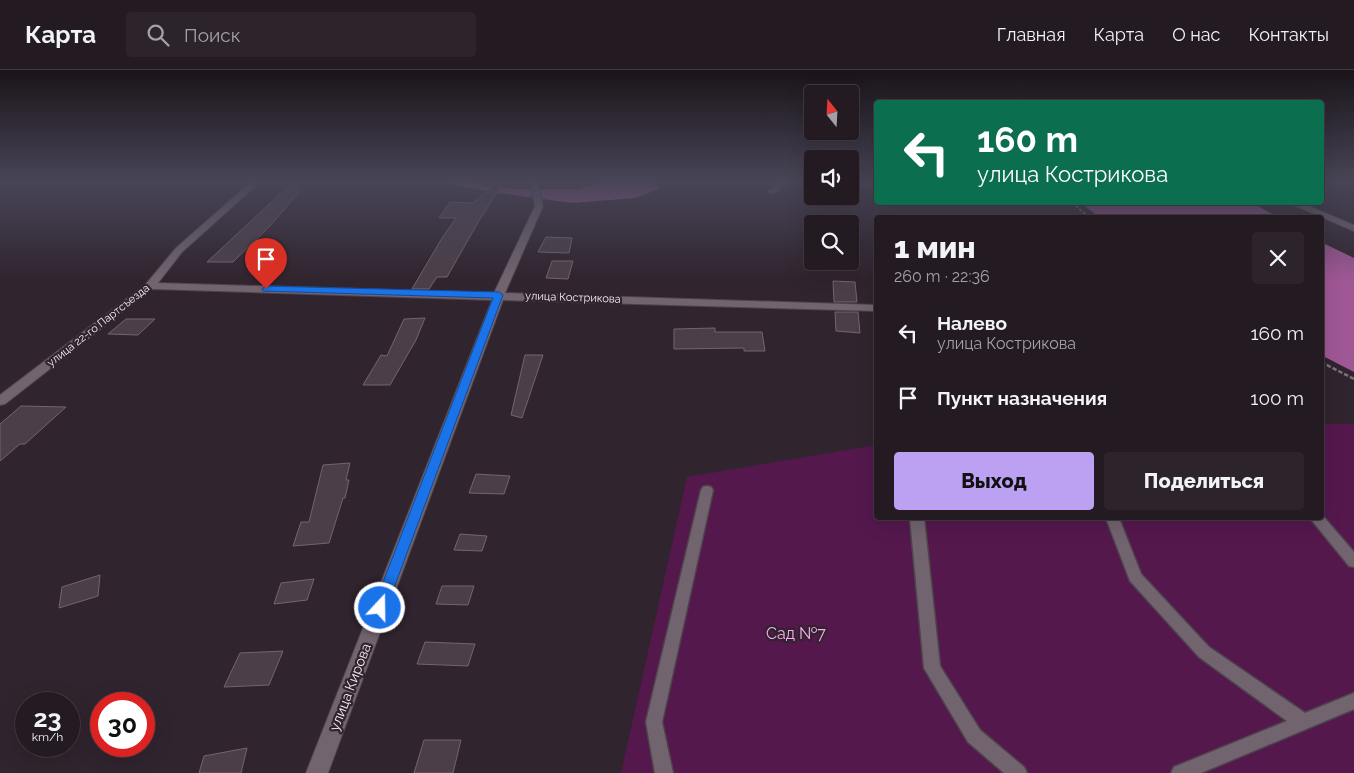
<!DOCTYPE html>
<html lang="ru">
<head>
<meta charset="utf-8">
<style>
  body { margin:0; font-family:Raleway,sans-serif; background:#2c242a; color:#f1f3f6; height:100vh; display:flex; flex-direction:column; font-size:19px; white-space:nowrap }
  * { box-sizing:border-box; margin:0 }
  p { font-size:16px; color:#a3a1a5 }
  .icon { flex:none; width:28px; height:28px; fill:none; stroke:currentColor; stroke-width:2; stroke-linecap:round; stroke-linejoin:round }
  .map { position:relative; flex:1; overflow:hidden }
  .drawer { position:absolute; left:874px; top:145px; width:450px; height:305px; display:flex; flex-direction:column; background:#241b22; border-radius:5px; box-shadow:0 5px 20px #0002,0 0 0 1px #413940 }
  .drawer>* { flex:none }
  .banner { position:absolute; left:874px; top:30px; width:450px; height:105px; border-radius:5px; box-shadow:0 5px 20px #0002,0 0 0 1px #413940; background:#0b6e4f; color:#fff; overflow:hidden }
  .needle { width:32px; rotate:342deg }
  .controls { position:absolute; left:804px; top:15px; display:grid; gap:10px }
  .controls a { display:grid; place-items:center; width:55px; height:55px; border-radius:5px; background:#241b22; box-shadow:0 5px 20px #0002,0 0 0 1px #413940; font-size:25px }
  .speed { position:absolute; left:15px; top:622px; display:flex; gap:10px; font-size:25px; font-weight:700; text-align:center }
  .speed>* { display:grid; place-content:center; width:65px; height:65px; border-radius:50%; background:#241b22; box-shadow:0 5px 20px #0002,0 0 0 1px #413940; line-height:1 }
  .speed small { font-size:12px; font-weight:400 }
  .speed .limit { border:8px solid #d22; background:#fff; color:#111 }
  .pin { position:absolute; display:grid; place-items:center; width:42px; height:42px; color:#fff; margin:-51px -21px; border-radius:50% 50% 50% 0; rotate:-45deg; box-shadow:0 0 5px #0007 }
  .pin .icon { rotate:45deg }
  .me { position:absolute; width:55px; margin:-28px; rotate:21deg; stroke-linejoin:round; filter:drop-shadow(0 0 4px #0008) }
  .turn { display:flex; align-items:center; gap:18px; height:105px; padding:0 20px; font-size:22px }
  .turn .icon { width:65px; height:65px; stroke-width:2.5 }
  .turn b { display:block; font-size:35px; line-height:42px }
  .round { display:grid; place-items:center; flex:none; width:52px; height:52px; border-radius:5px; background:#2c242a }
  .summary { display:flex; align-items:center; justify-content:space-between; height:85px; padding:0 20px }
  h1 { font-size:30px; font-weight:800; line-height:38px }
  .cta { display:flex; gap:10px; margin-top:auto; padding:10px 20px }
  .cta a { flex:1; height:58px; border-radius:5px; background:#bca0f2; color:#111; font-size:20px; font-weight:800; line-height:58px; text-align:center }
  .cta a+a { background:#2c242a; color:#f1f3f6 }
  ul { padding:0; list-style:none }
  li { display:flex; align-items:center; gap:15px; height:65px; padding:0 20px }
  li div { flex:1 }
  li b { display:block; font-size:19px }
  li em { font-style:normal }
  header { display:flex; align-items:center; gap:30px; box-sizing:border-box; height:70px; padding:0 25px; background:#241b22; border-bottom:1px solid #413940 }
  header strong { font-size:24px }
  nav { display:flex; gap:28px; margin-inline-start:auto; font-size:18px }
  .search { width:350px; height:45px; background:#2c242a; display:flex; align-items:center; gap:12px; box-sizing:border-box; padding:0 18px; border-radius:5px; color:#a3a1a5; font-size:19px }
  .map>svg:first-child { display:block }
</style>
</head>
<body>
<header>
<strong>Карта</strong>
<div class="search"><svg class="icon" aria-label="search" viewBox="0 0 24 24"><circle cx="10" cy="10" r="6"/><path d="M15 15l6 6"/></svg>Поиск</div>
<nav><a>Главная</a><a>Карта</a><a>О нас</a><a>Контакты</a></nav>
</header>
<div class="map">
<svg width="1354" height="703" viewBox="0 0 1354 703">
  <rect width="100%" height="100%" fill="#30242e"/>
  <path fill="#54184d" d="M1321,354H1354V703H621L687,407L876,375V448H1321Z"/>
  <g fill="#9f5795">
    <path d="M438,112H465L515,119H579L602,112H656L659,119L635,128L572,133L492,122Z"/>
    <path d="M1081,133H1252L1278,147H1099Z"/>
    <path d="M1321,172L1354,188V302L1321,285Z"/>
  </g>
  <g fill="#4b3e48" stroke="#736570">
    <path d="M293,112L301,120L269,157L233,192H207Z"/>
    <path d="M496,112H504L480,149L447,207H437L429,219H412L442,168L456,148H439L450,132L473,133Z"/>
    <path d="M546,167L572,168L569,183L538,182Z"/>
    <path d="M552,191H573L568,209L546,208Z"/>
    <path d="M833,211L855,212L857,232H834Z"/>
    <path d="M835,242H858L860,263L836,261Z"/>
    <path d="M425,248L416,270L390,315H363L381,285L387,286L404,249Z"/>
    <path d="M126,249H155L138,265L108,264Z"/>
    <path d="M715,258V262H762L765,281H744V278L674,279V259Z"/>
    <path d="M525,285H543L522,348L511,345Z"/>
    <path d="M21,336L66,337L25,374H20L0,391V354Z"/>
    <path d="M350,393L346,410H349L345,428H343L329,473L293,476L301,452H309L323,395Z"/>
    <path d="M476,404L510,406L504,424L469,423Z"/>
    <path d="M460,464L487,466L482,481L454,480Z"/>
    <path d="M100,505L98,526L59,538L62,517Z"/>
    <path d="M314,509L307,530L274,534L281,513Z"/>
    <path d="M442,516H474L468,535L436,534Z"/>
    <path d="M425,572L475,574L468,596L417,594Z"/>
    <path d="M283,581L269,615L224,617L240,583Z"/>
    <path d="M424,670H461L453,703H414Z"/>
    <path d="M247,678L241,703H199L204,686Z"/>
  </g>
  <g fill="none" stroke-linecap="round" stroke-linejoin="round">
    <defs>
      <g id="service">
        <path d="M789,112L781,115L779,120L773,123L767,122L774,118L776,113Z"/>
        <path d="M707,416L711,417L713,420L662,652L673,703H655L646,652L701,420L703,417Z"/>
        <path d="M1322,445L1354,482V497L1349,496L1310,448H1321Z"/>
        <path d="M910,448H924L940,596L980,660L1024,697L1027,703H1004L968,672L924,598Z"/>
        <path d="M1106,448H1119L1141,504L1209,577L1305,643L1354,623V639L1201,703H1171L1174,697L1287,651L1199,587L1130,511Z"/>
      </g>
      <g id="minor">
        <path d="M251,112H260L182,182L158,213L494,223L535,136L530,112H538L543,136L505,223L876,235V241L503,230L328,703H306L492,230L152,219L5,334L0,335V325L146,214L176,178Z"/>
        <path d="M800,112H812V115L801,114Z"/>
        <path d="M850,112H876V117L850,118Z"/>
        <path d="M1286,132H1299L1354,155V161Z"/>
      </g>
    </defs>
    <use href="#service" stroke="#4d434c" stroke-width="3"/>
    <use href="#minor" stroke="#4d434c" stroke-width="2"/>
    <path stroke="#7d727b" stroke-width="2" stroke-dasharray="3 2" stroke-linecap="butt" d="M1072,132L1089,148"/>
    <path stroke="#7d727b" stroke-width="2.5" stroke-dasharray="4.5 2" stroke-linecap="butt" d="M1321,292L1354,309"/>
    <use href="#service" fill="#72646f" fill-rule="evenodd"/>
    <use href="#minor" fill="#72646f" fill-rule="evenodd"/>
  </g>
  <linearGradient id="sky" x2="0" y2="1"><stop stop-color="#1a1419"/><stop offset="0.53" stop-color="#484557"/><stop offset="1" stop-color="#484557" stop-opacity="0"/></linearGradient>
  <rect width="1354" height="210" fill="url(#sky)"/>
  <path fill="#1a73e8" stroke="#114b97" d="M266,216L499,222L503,225L385,542L380,544L375,542L373,538L493,228L263,221L262,219Z"/>
  <g text-anchor="middle" stroke-width="4.5" stroke-linejoin="round" paint-order="stroke">
    <g font-size="11" fill="#f7eef5" stroke="#30242e">
      <text transform="translate(573 227) rotate(2)" y="4">улица Кострикова</text>
      <text transform="translate(98 255) rotate(-38)" y="4">улица 22-го Партсъезда</text>
    </g>
    <g font-size="14" fill="#f7eef5" stroke="#30242e">
      <text transform="translate(350 617) rotate(-69)" y="5">улица Кирова</text>
    </g>
    <g font-size="16" fill="#fbacee" stroke="#30242e">
      <text x="796" y="569">Сад №7</text>
    </g>
  </g>
</svg>
<div class="controls">
<a><svg class="needle" viewBox="-14 -14 28 28"><path d="M0-13l5 13h-10z" fill="#e53935"/><path d="M0 13l5-13h-10z" fill="#a3a1a5"/></svg></a>
<a><svg class="icon" aria-label="sound" viewBox="0 0 24 24"><path d="M4 9h4l5-4v14l-5-4H4zM17 9q2 3 0 6"/></svg></a>
<a><svg class="icon" aria-label="search" viewBox="0 0 24 24"><circle cx="10" cy="10" r="6"/><path d="M15 15l6 6"/></svg></a>
</div>
<div class="speed"><div>23<small>km/h</small></div><div class="limit">30</div></div>
<div class="pin" style="left:266px;top:219px;background:#d93025"><svg class="icon" aria-label="arrive" viewBox="0 0 24 24"><path d="M6 21V4h12l-3 4 3 4H6"/></svg></div>
<svg class="me" style="left:380px;top:538px" viewBox="-20 -20 40 40"><circle r="17" fill="#1a73e8" stroke="#fff" stroke-width="3"/><path d="M0-11L8 9 0 5-8 9z" fill="#fff"/></svg>
<div class="banner">
<div class="turn"><svg class="icon" aria-label="left" viewBox="0 0 24 24"><path d="M17 20v-9H6M10 6l-5 5 5 5"/></svg><div><b>160 m</b>улица Кострикова</div></div>
</div>
<section class="drawer">
<div class="summary"><div><h1>1 мин</h1><p>260 m · 22:36</p></div><a class="round"><svg class="icon" aria-label="close" viewBox="0 0 24 24"><path d="M6 6l12 12M18 6L6 18"/></svg></a></div>
<ul>
<li><svg class="icon" aria-label="left" viewBox="0 0 24 24"><path d="M17 20v-9H6M10 6l-5 5 5 5"/></svg><div><b>Налево</b><p>улица Кострикова</p></div><em>160 m</em></li>
<li><svg class="icon" aria-label="arrive" viewBox="0 0 24 24"><path d="M6 21V4h12l-3 4 3 4H6"/></svg><div><b>Пункт назначения</b></div><em>100 m</em></li>
</ul>
<div class="cta"><a>Выход</a><a>Поделиться</a></div>
</section>
</div>
</body>
</html>
